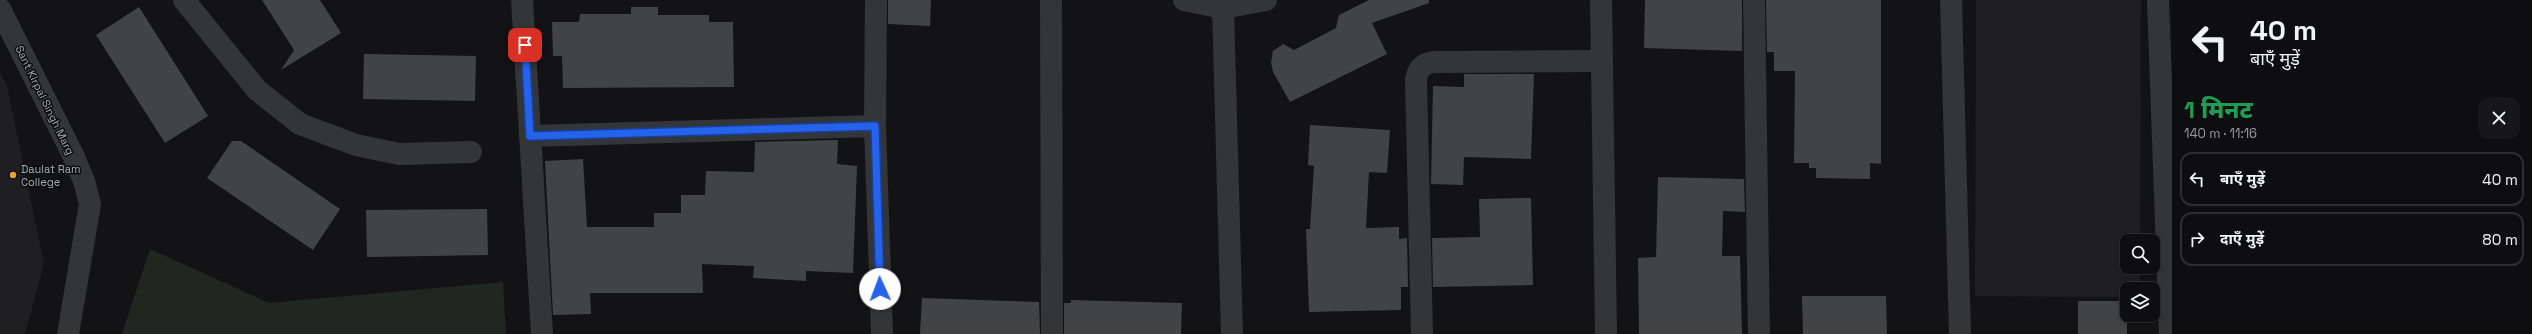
<!DOCTYPE html>
<html lang="hi">
<head>
<meta charset="utf-8">
<style>
  body { margin:0; font-family:"Space Grotesk","Noto Sans Devanagari",sans-serif; background:#171719; color:#f1f3f6; height:100vh; display:flex; flex-direction:column; font-size:15px; white-space:nowrap }
  * { box-sizing:border-box; margin:0 }
  p { font-size:13px; color:#9b9c9f }
  .icon { flex:none; width:22px; height:22px; fill:none; stroke:currentColor; stroke-width:2; stroke-linecap:round; stroke-linejoin:round }
  .map { position:relative; flex:1; overflow:hidden }
  .side { display:flex; flex-direction:column; background:#0e0e10; width:360px }
  .side>* { flex:none }
  .top-card { background:#0e0e10; color:#f1f3f6; overflow:hidden }
  .controls { position:absolute; left:2120px; top:234px; display:grid; gap:8px }
  .controls a { display:grid; place-items:center; width:40px; height:40px; border-radius:8px; background:#0e0e10; box-shadow:0 2px 6px #0003,0 0 0 1px #2e2e30; font-size:20px }
  .pin { position:absolute; display:grid; place-items:center; width:34px; height:34px; color:#fff; margin:-17px; border-radius:8px; box-shadow:0 2px 6px #0006 }
  .me { position:absolute; width:44px; margin:-22px; rotate:358deg; stroke-linejoin:round; filter:drop-shadow(0 0 3px #0008) }
  .turn { display:flex; align-items:center; gap:14px; height:84px; padding:0 12px; font-size:18px }
  .turn .icon { width:52px; height:52px; stroke-width:2.5 }
  .turn b { display:block; font-size:28px; line-height:34px }
  .round { display:grid; place-items:center; flex:none; width:42px; height:42px; border-radius:12px; background:#171719 }
  .overview { display:flex; align-items:center; justify-content:space-between; height:68px; padding:0 12px }
  h1 { font-size:24px; font-weight:800; line-height:30px; color:#1e9e55 }
  ul { padding:0; list-style:none }
  li { display:flex; align-items:center; gap:12px; height:54px; margin:0 8px 6px; padding:0 4px; border:2px solid #2e2e30; border-radius:12px }
  li div { flex:1 }
  li b { display:block; font-size:15px }
  li em { font-style:normal }
  main { display:flex; flex:1; min-height:0 }
  .map>svg:first-child { display:block }
</style>
</head>
<body>
<main>
<div class="map">
<svg width="2172" height="334" viewBox="0 0 2172 334">
  <rect width="100%" height="100%" fill="#131315"/>
  <g fill="#1f1f21">
    <path d="M1976,0H2141L2140,241H2127V267H2140V289H2127V297L1975,296Z"/>
    <path d="M0,73L7,86L44,264L25,334H0Z"/>
  </g>
  <path fill="#1f2720" d="M150,249L269,303L503,282L506,334H122Z"/>
  <g fill="#424347">
    <path d="M262,0H320L341,33L281,70L294,50Z"/>
    <path d="M888,0H931L930,26L888,24Z"/>
    <path d="M1369,0H1429V3L1372,23L1387,54L1290,102L1273,72L1271,62L1273,51L1283,44L1294,50L1336,28L1339,15Z"/>
    <path d="M1645,0H1742V51L1644,48Z"/>
    <path d="M1766,0H1881V164L1870,163V179L1816,178V168H1809V163H1794L1795,71H1774V52H1767Z"/>
    <path d="M139,7L208,116L165,143L96,35Z"/>
    <path d="M631,7H658V15H709V22H733L734,87L563,88L562,56H553L552,22H579L580,14H631Z"/>
    <path d="M364,54L476,56L475,101L363,99Z"/>
    <path d="M1464,74H1534L1531,159L1464,157L1463,185L1431,184L1433,86L1464,87Z"/>
    <path d="M1310,125L1390,130L1387,173L1369,172L1366,228L1399,227V239L1407,238L1408,287H1401V310L1309,312L1306,229H1310L1314,166L1308,165Z"/>
    <path d="M838,140L837,164L857,166L853,273L806,271V281L753,278L754,266L702,264L703,293H590L591,314L553,315L545,161L583,159L587,227H654V213H681V195H705L706,171L754,172L755,142Z"/>
    <path d="M232,141H241L340,209L313,250L207,178Z"/>
    <path d="M1658,177L1744,179L1745,212L1723,211L1722,256H1740L1742,334H1639L1638,258L1656,257Z"/>
    <path d="M1531,198L1533,285L1433,287L1432,238L1480,237L1479,199Z"/>
    <path d="M487,209L488,255L367,257L366,210Z"/>
    <path d="M1802,296H1886L1887,334H1803Z"/>
    <path d="M922,298L1039,302L1040,334H920Z"/>
    <path d="M1071,300L1182,303L1181,334H1064V303H1071Z"/>
    <rect x="2078" y="301" width="49" height="33"/>
  </g>
  <g fill="none" stroke-linecap="round" stroke-linejoin="round">
    <g stroke="#343539" stroke-width="22">
      <path d="M184,0L257,90L300,124L356,145L399,154L471,152"/>
      <path d="M522,0L542,334"/>
      <path d="M876,0L875,126L882,334"/>
      <path d="M1051,0L1052,334"/>
      <path d="M1184,0L1223,8L1266,0"/>
      <path d="M1601,0L1606,334"/>
      <path d="M1754,0L1759,334"/>
      <path d="M1951,0L1960,334"/>
      <path d="M2158,0L2170,334"/>
      <path d="M1223,8L1232,334"/>
      <path d="M530,136L875,126"/>
      <path d="M1422,334L1416,80C1418,68 1422,64 1434,62L1602,61"/>
    </g>
    <path stroke="#343539" stroke-width="22" d="M0,9L74,157L84,181L90,204L68,334"/>
  </g>
  <g fill="none" stroke-linecap="round" stroke-linejoin="round">
    <defs>
      <path id="route" d="M525,45L530,136L875,126L880,289"/>
    </defs>
    <use href="#route" stroke="#184099" stroke-width="10"/>
    <use href="#route" stroke="#2563eb" stroke-width="7"/>
  </g>
  <circle fill="#e7a138" stroke="#0e0e0f" stroke-width="1.5" cx="13" cy="175" r="4"/>
  <g text-anchor="middle" stroke-width="3" stroke-linejoin="round" paint-order="stroke">
    <g font-size="11" fill="#a5abb4" stroke="#0e0e0f">
      <text transform="translate(45 100) rotate(64)" y="4">Sant Kirpal Singh Marg</text>
    </g>
    <g font-size="11" fill="#a5abb4" stroke="#0e0e0f" text-anchor="start">
      <text x="21" y="173">Daulat Ram<tspan x="21" dy="13">College</tspan></text>
    </g>
  </g>
</svg>
<div class="controls">
<a><svg class="icon" aria-label="search" viewBox="0 0 24 24"><circle cx="10" cy="10" r="6"/><path d="M15 15l6 6"/></svg></a>
<a><svg class="icon" aria-label="layers" viewBox="0 0 24 24"><path d="M12 4l9 5-9 5-9-5zM3 14l9 5 9-5"/></svg></a>
</div>
<div class="pin" style="left:525px;top:45px;background:#d93025"><svg class="icon" aria-label="arrive" viewBox="0 0 24 24"><path d="M6 21V4h12l-3 4 3 4H6"/></svg></div>
<svg class="me" style="left:880px;top:289px" viewBox="-20 -20 40 40"><circle r="19" fill="#fff"/><path d="M0-13L10 11 0 6-10 11z" fill="#2563eb"/></svg>
</div>
<section class="side">
<div class="top-card">
<div class="turn"><svg class="icon" aria-label="left" viewBox="0 0 24 24"><path d="M17 20v-9H6M10 6l-5 5 5 5"/></svg><div><b>40 m</b>बाएँ मुड़ें</div></div>
</div>
<div class="overview"><div><h1>1 मिनट</h1><p>140 m · 11:16</p></div><a class="round"><svg class="icon" aria-label="close" viewBox="0 0 24 24"><path d="M6 6l12 12M18 6L6 18"/></svg></a></div>
<ul>
<li><svg class="icon" aria-label="left" viewBox="0 0 24 24"><path d="M17 20v-9H6M10 6l-5 5 5 5"/></svg><div><b>बाएँ मुड़ें</b></div><em>40 m</em></li>
<li><svg class="icon" aria-label="right" viewBox="0 0 24 24"><path d="M7 20v-9h11M14 6l5 5-5 5"/></svg><div><b>दाएँ मुड़ें</b></div><em>80 m</em></li>
</ul>
</section>
</main>
</body>
</html>
